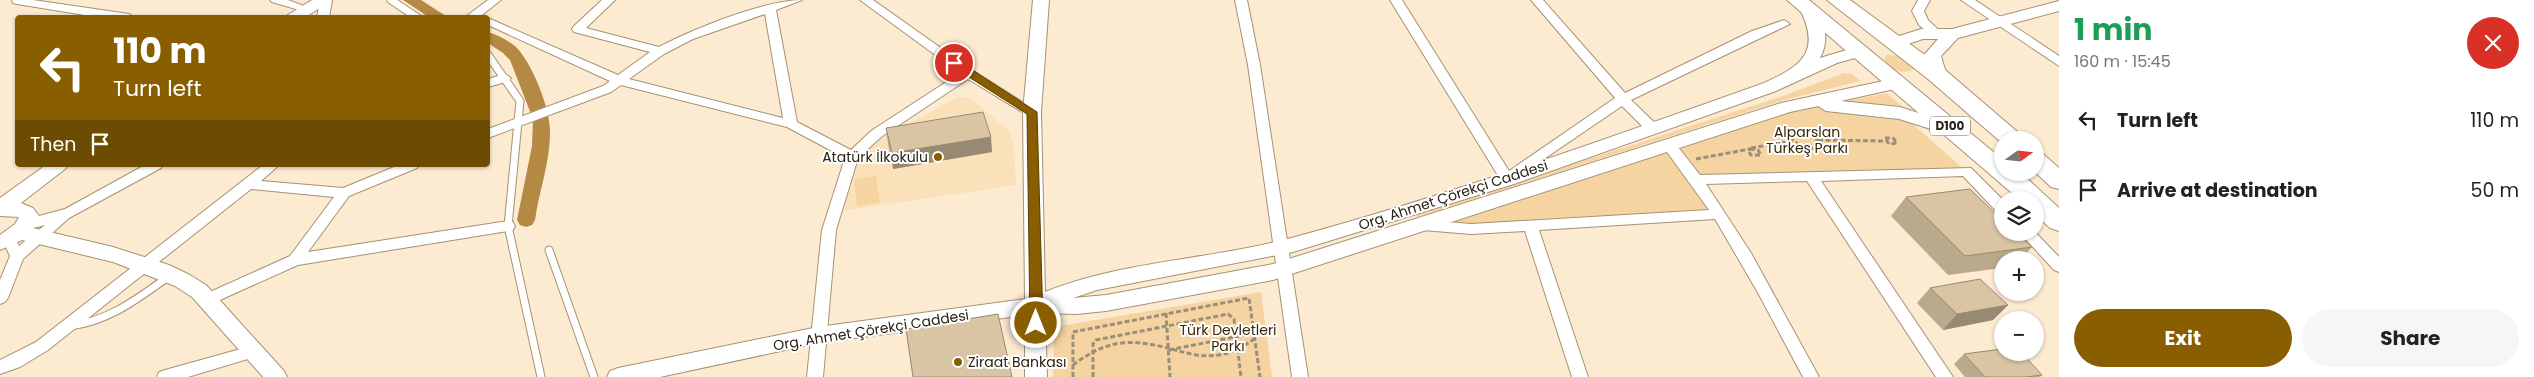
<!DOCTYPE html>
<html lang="en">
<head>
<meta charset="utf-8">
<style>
  body { margin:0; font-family:Poppins,sans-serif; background:#f6f6f6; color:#222; height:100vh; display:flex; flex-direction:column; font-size:19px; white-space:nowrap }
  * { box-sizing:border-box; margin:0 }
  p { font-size:16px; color:#767676 }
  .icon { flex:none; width:28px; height:28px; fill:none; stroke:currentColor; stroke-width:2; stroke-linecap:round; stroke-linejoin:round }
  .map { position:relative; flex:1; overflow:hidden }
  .sheet { display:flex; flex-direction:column; background:#fff; width:475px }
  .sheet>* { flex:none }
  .top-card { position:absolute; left:15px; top:15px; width:475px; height:152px; border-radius:5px; box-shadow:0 1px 4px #0004; background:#895e00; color:#fff; overflow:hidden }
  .needle { width:32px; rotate:75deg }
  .buttons { position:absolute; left:1994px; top:131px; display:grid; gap:10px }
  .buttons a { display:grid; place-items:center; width:50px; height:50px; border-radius:50%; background:#fff; box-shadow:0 1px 4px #0004; font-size:25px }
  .pin { position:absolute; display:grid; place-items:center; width:42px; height:42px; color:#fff; margin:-21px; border:2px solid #fff; border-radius:50%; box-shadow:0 1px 5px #0007 }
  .me { position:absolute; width:55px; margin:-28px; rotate:0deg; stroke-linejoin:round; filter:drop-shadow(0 0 4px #0008) }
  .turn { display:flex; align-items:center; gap:18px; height:105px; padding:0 15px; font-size:22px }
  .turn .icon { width:65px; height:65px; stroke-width:2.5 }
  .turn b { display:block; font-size:35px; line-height:42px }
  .then { display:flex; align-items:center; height:48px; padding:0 15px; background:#0003; gap:10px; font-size:19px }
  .round { display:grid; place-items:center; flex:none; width:52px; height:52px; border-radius:26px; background:#f6f6f6 }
  .head { display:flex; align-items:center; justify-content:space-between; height:85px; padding:0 15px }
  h1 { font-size:30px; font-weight:700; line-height:38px; color:#1e9e55 }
  .cta { display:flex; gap:10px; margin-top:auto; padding:10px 15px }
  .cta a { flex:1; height:58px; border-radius:30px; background:#895e00; color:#fff; font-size:20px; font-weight:700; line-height:58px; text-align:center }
  .cta a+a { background:#f6f6f6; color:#222 }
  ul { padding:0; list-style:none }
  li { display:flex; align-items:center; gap:15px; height:70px; padding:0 15px }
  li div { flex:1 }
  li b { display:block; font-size:19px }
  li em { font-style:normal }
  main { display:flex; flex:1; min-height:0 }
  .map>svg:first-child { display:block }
</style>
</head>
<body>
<main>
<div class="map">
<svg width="2059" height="377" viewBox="0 0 2059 377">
  <rect width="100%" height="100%" fill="#fcead1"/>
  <path fill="#fbe1ba" d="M958,97H969L1009,131L1014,146L1016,185L841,211L859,160L867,149L877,141Z"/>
  <g fill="#f6d4a1">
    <path d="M1887,55L1901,56L1914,66V69C1904,75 1889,70 1884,59Z"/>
    <path d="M1844,73L1852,74L1860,81L1784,100L1417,217L1416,215L1780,97Z"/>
    <path d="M1886,93L1902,106L1848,101Z"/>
    <path d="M1802,103L1900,113L1966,171L1698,180L1719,214L1471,229L1423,225Z"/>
    <path d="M876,176L880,203L857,206L854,179Z"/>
    <path d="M1261,292L1272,377H1053L1054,327Z"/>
  </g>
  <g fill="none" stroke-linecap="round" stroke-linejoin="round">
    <g fill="#b48943" fill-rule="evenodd">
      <path d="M403,0H421L449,18H430Z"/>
      <path d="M488,32C498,35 507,40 515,46C532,62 551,110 550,133C550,163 539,191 535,220L532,225L526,227L520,225L517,220L532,146L533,119L510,60L503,53L488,43Z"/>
    </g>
    <defs>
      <g id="lane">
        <path d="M391,0L418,18"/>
        <path d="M488,55L520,101L508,226L541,377"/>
        <path d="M549,250L594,377"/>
        <path d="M70,326C109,321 137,299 168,277"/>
      </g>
      <g id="street">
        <path d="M12,0H33L129,14L135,18H103L17,4L13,3Z"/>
        <path d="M270,0H288L312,9L306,12L272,2Z"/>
        <path d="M320,0H332L329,18H317Z"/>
        <path d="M488,0H501L478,18H464Z"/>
        <path d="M602,0H615L586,28L659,47C693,29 765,0 802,0L776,10L797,122L851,150L871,131L960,73L860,0H873L972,70L1038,112L1032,116L1027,115L968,79L881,137L858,158L836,230L823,377H807L822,230L845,158L787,127L621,85L611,92L488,138V129L603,86L610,81L488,25V18L618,75L650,52L574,32L572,29L574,26ZM765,14L783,118L629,79L664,54L693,39Z"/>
        <path d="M1235,0H1247L1260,65L1308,377H1292L1248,65Z"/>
        <path d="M1390,0H1402L1509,171L1615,98L1531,0H1543L1625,93L1752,31L1784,20L1790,24L1631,100L1658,126L1660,129L1658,132H1648L1622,106L1507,184L1502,182Z"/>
        <path d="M1918,0H1930L1924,11L1928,20L1942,33L1940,36H1932L1919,25L1912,11Z"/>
        <path d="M1961,0H1975L2059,56V66Z"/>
        <path d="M505,74L511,78L509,81L488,87V79Z"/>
        <path d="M1669,141L1674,142L1700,175L1971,168L2003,200L2002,213L1997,212L1963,176L1821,181L1953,377H1936L1807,181L1706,184L1751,253L1819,377H1803L1757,291L1715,219L1539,230L1588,377H1572L1525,231L1471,234L1423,230L1418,229L1416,225L1418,221L1423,220L1471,224L1709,210L1662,145Z"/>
        <path d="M145,165H163L161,168L69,218L23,259L8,298L5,302L0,304V280L10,256L2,239L4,235H14L19,246L45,225L25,230L20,229L18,225L20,221L65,209Z"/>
        <path d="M263,165H279L261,181L343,188L399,165H419L417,168L349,196L308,252L508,221L513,222L515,226L513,230L508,231L298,265L211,304H201L198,300L201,296L290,256L334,197L251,189L48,350L20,367L0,374V360L36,342Z"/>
        <path d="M2019,232H2035L2059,257V272L2054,270Z"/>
        <path d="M255,345L261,347L263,351L261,355L188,377H157L159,372L165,370Z"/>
      </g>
      <g id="secondary">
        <path d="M312,0H332L304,18H283Z"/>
        <path d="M1033,0H1049L1041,112L1045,292C1125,260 1212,260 1295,237C1453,194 1609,138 1764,83C1802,66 1821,52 1800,9L1802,6H1814C1825,22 1830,40 1820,58L1860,46L1866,47L1868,51L1866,55L1837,63L1776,91L1514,184L1293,252L1097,290L1073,298L1106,295L1273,264L1781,103L1897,78L1903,79L1906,83L1903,87L1841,101L1900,107L1956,125L1959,129L1956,133L1950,135L1899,119L1826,111L1818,106L1790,112L1273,280L1106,311L1076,314L1045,313L1047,377H1025V315L818,343L660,377H607L610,371L618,368L818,327L1025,299L1023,112Z"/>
        <path d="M2059,1V11L1958,38L1941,56L1946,73C1942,79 1937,80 1930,78L1928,74L1929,72L1924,55L1938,39H1923L1896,48L1890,47L1888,43L1890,39L1921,29H1952Z"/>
        <path d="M46,165H68L65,169L21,203L33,208L39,216L33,228L113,247L169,265L190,275L206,285L284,371L287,377H263L192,297L175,286L113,262L22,240L0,250V235L15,224L19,217L0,216V198Z"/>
      </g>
      <g id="highway">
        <path d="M1787,0H1809L2002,159V172H2020L2059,208V231L2050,228L2035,214V200H2020Z"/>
        <path d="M1827,0H1850L1944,69L2021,135L2024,140H2002V143L1928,79Z"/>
        <path d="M2035,152L2043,154L2059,168V189L2051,187L2035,172Z"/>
      </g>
    </defs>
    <use href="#lane" stroke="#a69274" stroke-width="9"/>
    <use href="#street" stroke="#a69274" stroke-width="2"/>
    <use href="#secondary" stroke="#a69274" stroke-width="2"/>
    <use href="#highway" stroke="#a69274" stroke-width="2"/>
    <g stroke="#9b8e7b" stroke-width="3" stroke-dasharray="5 2.5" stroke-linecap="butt">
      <path d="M1795,132C1806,132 1816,135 1820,146C1809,152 1799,147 1791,138Z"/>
      <path d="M1885,138H1893L1897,143L1889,144Z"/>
      <path d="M1818,140L1885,141"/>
      <path d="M1751,148L1792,141"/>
      <path d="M1750,149L1758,150L1761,155H1751L1748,151Z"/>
      <path d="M1696,159L1750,149"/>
      <path d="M1166,313L1170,377"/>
      <path d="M1169,350L1254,333"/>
      <path d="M1073,365C1088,354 1103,345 1122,343C1174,338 1203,377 1254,339"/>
      <path d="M1073,377V332L1249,298L1260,377"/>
      <path d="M1093,377V344L1096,340L1228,314L1234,319L1241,377"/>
    </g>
    <use href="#lane" stroke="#fff" stroke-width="7"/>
    <use href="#street" fill="#fff" fill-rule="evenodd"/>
    <use href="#secondary" fill="#fff" fill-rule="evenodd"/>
    <use href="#highway" fill="#fff" fill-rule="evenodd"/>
  </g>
  <g fill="#bba98d">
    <path d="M886,128L992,152L893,169L888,144Z"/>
    <path d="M1906,197L2032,247L2020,260H2002V268L1948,275L1891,216Z"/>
    <path d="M1930,288L2008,305L1993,320L1943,330L1917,303Z"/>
    <path d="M906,329L1012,377H913Z"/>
    <path d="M1964,354L2042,375L2040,377H1965L1954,364Z"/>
  </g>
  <g fill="#988973">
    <path d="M991,137L992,152L893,169L892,153Z"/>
    <path d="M2008,305L1993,320L1943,330L1957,314Z"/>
  </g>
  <g fill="#d9c4a4" stroke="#988973">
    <path d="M983,112L991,137L892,153L886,128Z"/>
    <path d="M1970,189L2002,220V232H2016L2032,247L1965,256L1906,197Z"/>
    <path d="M1980,279L2008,305L1957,314L1930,288Z"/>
    <path d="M998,314L1012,377H913L906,329Z"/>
    <path d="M2002,349V352H2021L2042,375L2026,377H1985L1964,354Z"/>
  </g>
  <path fill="#895e00" stroke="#593d00" d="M950,60H957L1037,112L1043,323L1041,326L1036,328L1030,323L1027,114L950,65Z"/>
  <g fill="#895e00" stroke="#fff" stroke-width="2">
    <circle cx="938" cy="157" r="5"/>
    <circle cx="958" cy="362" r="5"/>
  </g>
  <g text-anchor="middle" stroke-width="4" stroke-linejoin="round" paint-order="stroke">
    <rect fill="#fff" stroke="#69645c" stroke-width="1" x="1930" y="116.5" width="40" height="19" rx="4"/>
    <g font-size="12" font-weight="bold" fill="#292216">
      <text x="1950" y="130">D100</text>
    </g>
    <g font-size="14" fill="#392606" stroke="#fff">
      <text x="1807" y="137">Alparslan<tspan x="1807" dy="16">Türkeş Parkı</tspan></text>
      <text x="1228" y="335">Türk Devletleri<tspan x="1228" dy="16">Parkı</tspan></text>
    </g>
    <g font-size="14" fill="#292216" stroke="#fff" text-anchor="end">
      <text x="928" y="162">Atatürk İlkokulu</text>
      <text x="968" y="367" text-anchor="start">Ziraat Bankası</text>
    </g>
    <g font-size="14" fill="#292216" stroke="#fff">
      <text transform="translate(1453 195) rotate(-18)" y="5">Org. Ahmet Çörekçi Caddesi</text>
      <text transform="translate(871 330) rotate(-9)" y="5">Org. Ahmet Çörekçi Caddesi</text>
    </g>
  </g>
</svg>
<div class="buttons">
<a><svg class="needle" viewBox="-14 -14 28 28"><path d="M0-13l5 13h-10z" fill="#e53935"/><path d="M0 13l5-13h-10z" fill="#767676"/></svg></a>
<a><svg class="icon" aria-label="layers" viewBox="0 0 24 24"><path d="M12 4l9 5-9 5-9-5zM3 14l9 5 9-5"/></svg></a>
<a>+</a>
<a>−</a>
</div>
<div class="pin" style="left:954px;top:63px;background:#d93025"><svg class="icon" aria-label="arrive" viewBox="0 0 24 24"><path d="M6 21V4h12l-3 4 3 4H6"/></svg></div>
<svg class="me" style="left:1036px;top:323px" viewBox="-20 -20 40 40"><circle r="17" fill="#895e00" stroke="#fff" stroke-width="3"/><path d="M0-11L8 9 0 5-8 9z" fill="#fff"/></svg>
<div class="top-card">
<div class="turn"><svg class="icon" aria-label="left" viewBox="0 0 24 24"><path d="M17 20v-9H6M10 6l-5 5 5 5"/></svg><div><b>110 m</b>Turn left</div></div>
<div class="then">Then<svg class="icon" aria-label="arrive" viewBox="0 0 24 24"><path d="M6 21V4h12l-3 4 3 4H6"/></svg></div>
</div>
</div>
<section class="sheet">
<div class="head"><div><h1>1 min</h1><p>160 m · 15:45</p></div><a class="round" style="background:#d93025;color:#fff"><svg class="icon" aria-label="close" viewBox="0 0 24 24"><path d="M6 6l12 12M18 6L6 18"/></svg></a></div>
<ul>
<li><svg class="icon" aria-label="left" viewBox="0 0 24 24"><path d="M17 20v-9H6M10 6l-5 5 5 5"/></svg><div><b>Turn left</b></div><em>110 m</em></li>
<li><svg class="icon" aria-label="arrive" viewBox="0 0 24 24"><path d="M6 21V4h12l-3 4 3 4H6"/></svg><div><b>Arrive at destination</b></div><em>50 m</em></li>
</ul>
<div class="cta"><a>Exit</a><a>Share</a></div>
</section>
</main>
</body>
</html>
